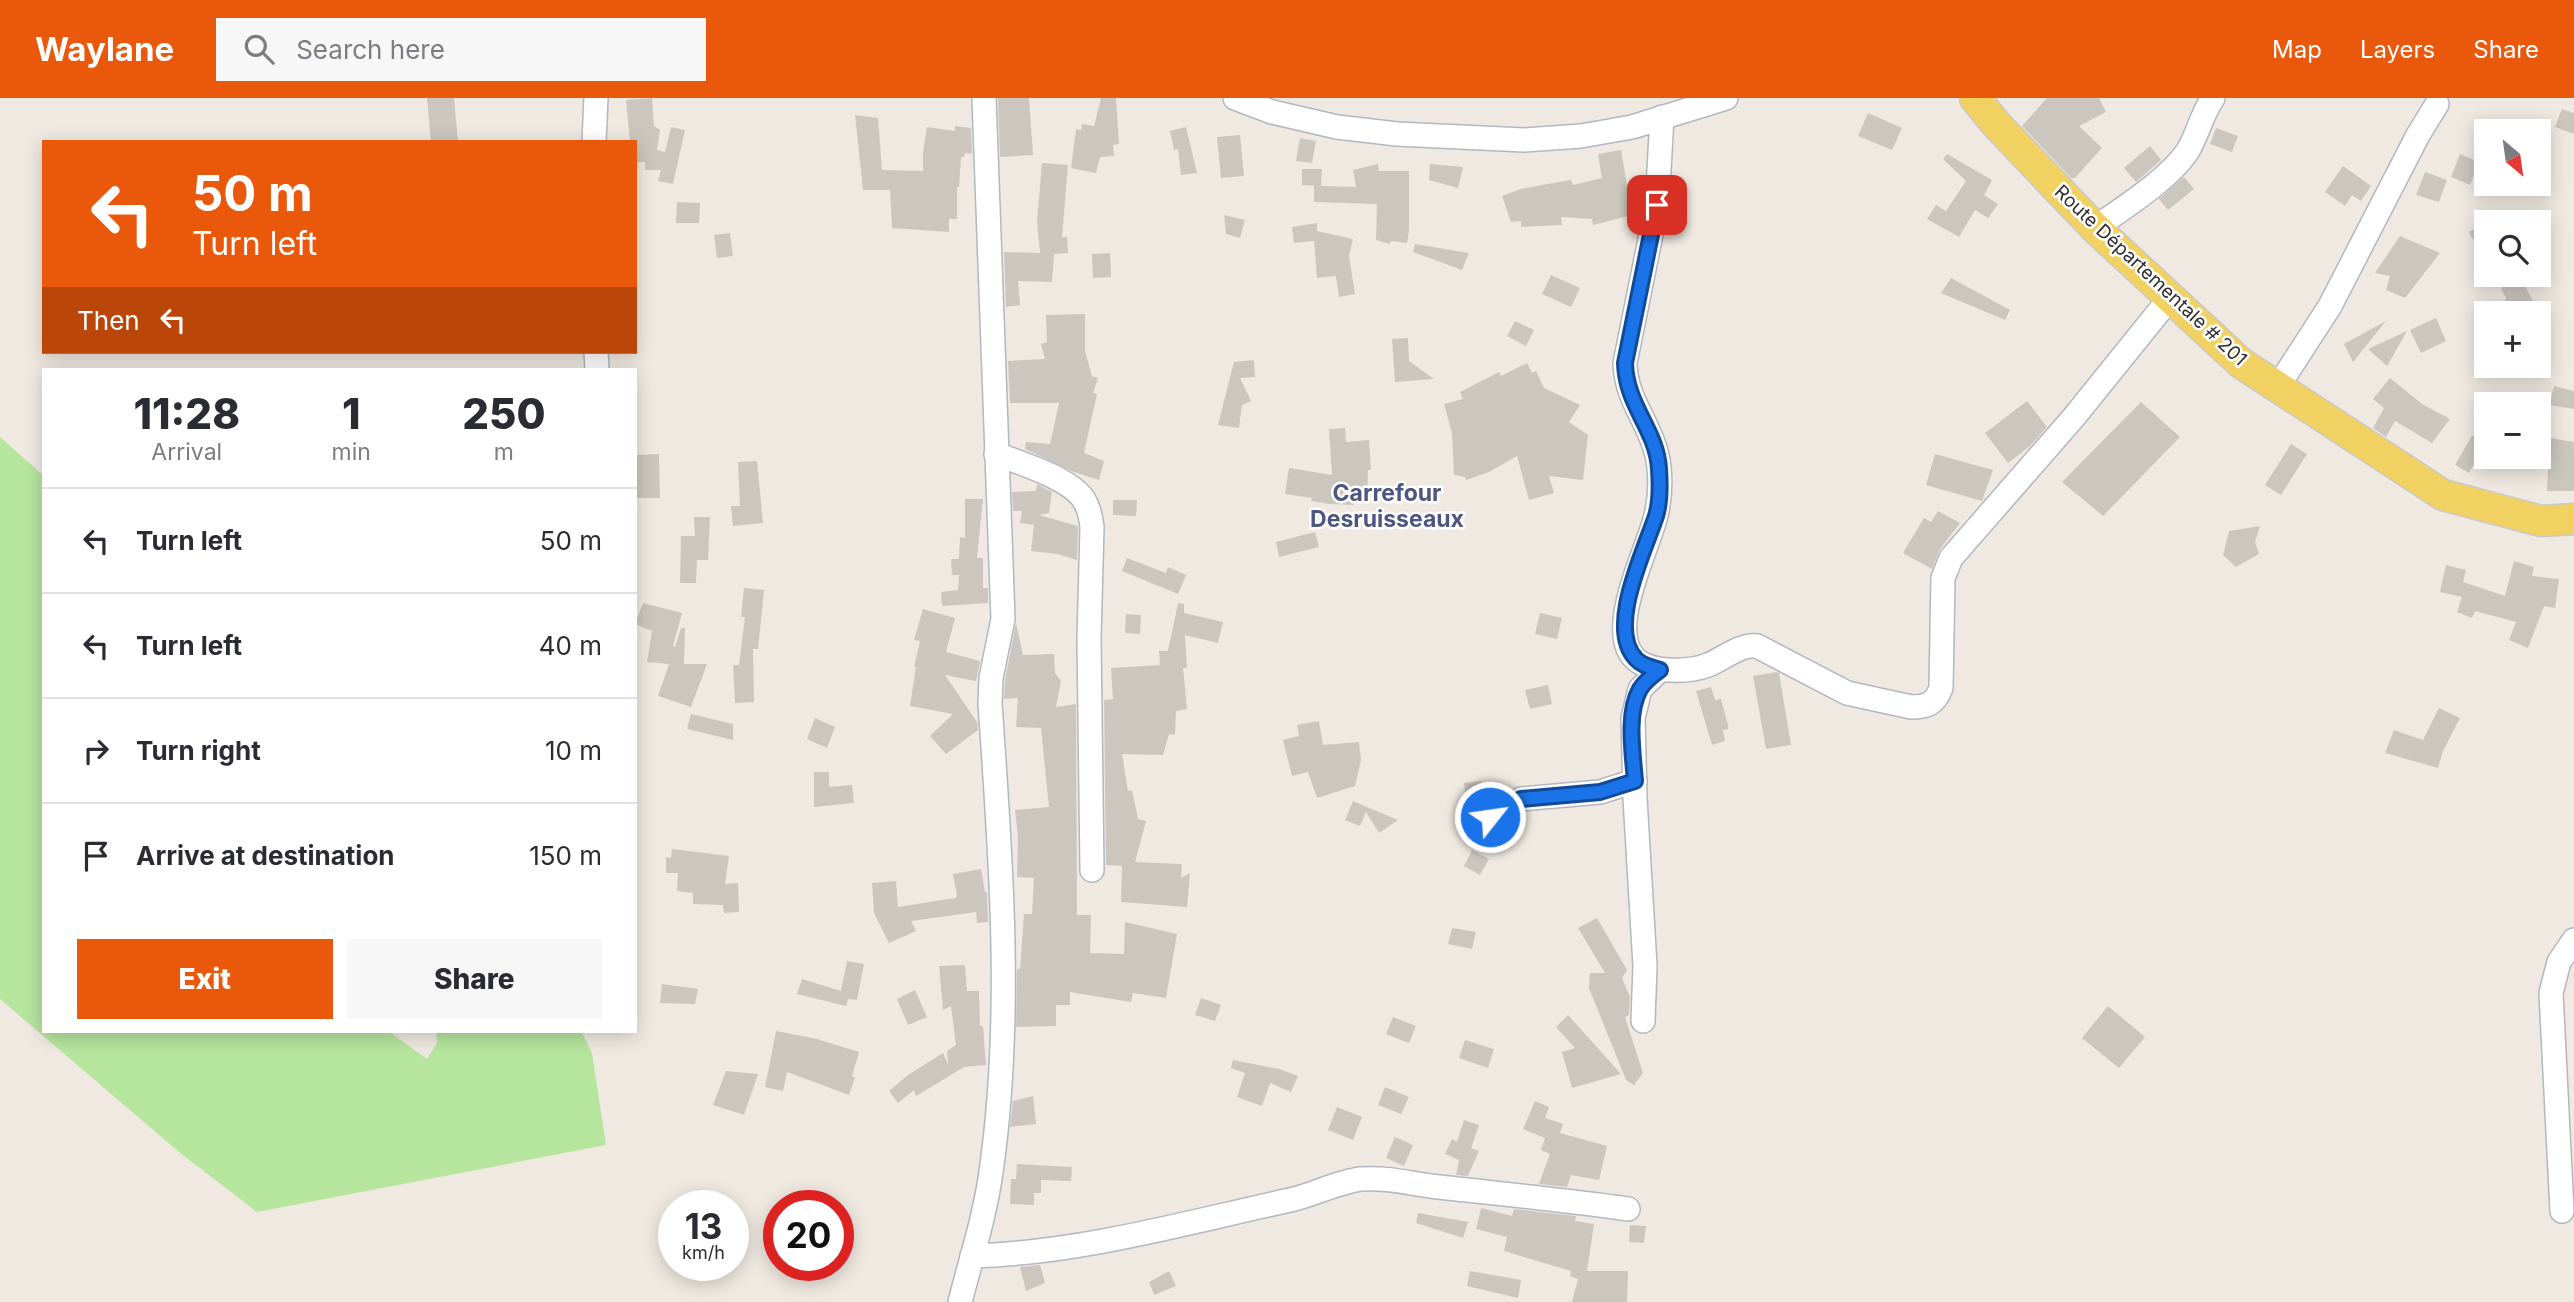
<!DOCTYPE html>
<html lang="en">
<head>
<meta charset="utf-8">
<style>
  body { margin:0; font-family:Inter,sans-serif; background:#f7f7f7; color:#2b2b33; height:100vh; display:flex; flex-direction:column; font-size:26px; white-space:nowrap }
  * { box-sizing:border-box; margin:0 }
  p { font-size:23px; color:#7c7c81 }
  .icon { flex:none; width:38px; height:38px; fill:none; stroke:currentColor; stroke-width:2; stroke-linecap:round; stroke-linejoin:round }
  .map { position:relative; flex:1; overflow:hidden }
  .panel { position:absolute; left:42px; top:270px; width:595px; height:665px; display:flex; flex-direction:column; background:#fff; border-radius:0px; box-shadow:0 4px 18px #0003 }
  .panel>* { flex:none }
  .banner { position:absolute; left:42px; top:42px; width:595px; height:214px; border-radius:0px; box-shadow:0 4px 18px #0003; background:#ea580c; color:#fff; overflow:hidden }
  .needle { width:46px; rotate:151deg }
  .buttons { position:absolute; left:2474px; top:21px; display:grid; gap:14px }
  .buttons a { display:grid; place-items:center; width:77px; height:77px; border-radius:0px; background:#fff; box-shadow:0 4px 18px #0003; font-size:35px }
  .speed { position:absolute; left:658px; top:1092px; display:flex; gap:14px; font-size:35px; font-weight:700; text-align:center }
  .speed>* { display:grid; place-content:center; width:91px; height:91px; border-radius:50%; background:#fff; box-shadow:0 4px 18px #0003; line-height:1 }
  .speed small { font-size:18px; font-weight:400 }
  .speed .limit { border:10px solid #d22; background:#fff; color:#111 }
  .pin { position:absolute; display:grid; place-items:center; width:60px; height:60px; color:#fff; margin:-30px; border-radius:14px; box-shadow:0 4px 10px #0006 }
  .me { position:absolute; width:77px; margin:-38px; rotate:60deg; stroke-linejoin:round; filter:drop-shadow(0 0 5px #0008) }
  .turn { display:flex; align-items:center; gap:24px; height:147px; padding:0 35px; font-size:32px }
  .turn .icon { width:91px; height:91px; stroke-width:2.5 }
  .turn b { display:block; font-size:49px; line-height:60px }
  .then { display:flex; align-items:center; height:66px; padding:0 35px; background:#0003; gap:14px; font-size:26px }
  .eta { display:flex; justify-content:space-evenly; align-items:center; height:119px; text-align:center }
  .eta b { font-size:42px; font-weight:800; line-height:49px }
  .button { display:flex; gap:14px; margin-top:auto; padding:14px 35px }
  .button a { flex:1; height:80px; border-radius:0px; background:#ea580c; color:#fff; font-size:28px; font-weight:800; line-height:80px; text-align:center }
  .button a+a { background:#f7f7f7; color:#2b2b33 }
  ul { padding:0; list-style:none }
  li { display:flex; align-items:center; gap:21px; height:105px; padding:0 35px; border-top:2px solid #e1e1e2 }
  li div { flex:1 }
  li b { display:block; font-size:26px }
  li em { font-style:normal }
  header { display:flex; align-items:center; gap:42px; box-sizing:border-box; height:98px; padding:0 35px; background:#ea580c; color:#fff }
  header strong { font-size:33px }
  nav { display:flex; gap:38px; margin-inline-start:auto; font-size:24px }
  .search { width:490px; height:63px; background:#f7f7f7; display:flex; align-items:center; gap:18px; box-sizing:border-box; padding:0 24px; border-radius:0px; color:#7c7c81; font-size:26px }
  .map>svg:first-child { display:block }
</style>
</head>
<body>
<header>
<strong>Waylane</strong>
<div class="search"><svg class="icon" aria-label="search" viewBox="0 0 24 24"><circle cx="10" cy="10" r="6"/><path d="M15 15l6 6"/></svg>Search here</div>
<nav><a>Map</a><a>Layers</a><a>Share</a></nav>
</header>
<div class="map">
<svg width="2574" height="1204" viewBox="0 0 2574 1204">
  <rect width="100%" height="100%" fill="#efe9e1"/>
  <path fill="#b6e59e" d="M0,339L44,378V933H388L427,961L437,945L436,933H581L592,955L606,1047L257,1114L179,1054L0,901Z"/>
  <g fill="#cbc7bf">
    <path d="M427,0H454L458,44H431Z"/>
    <path d="M652,0L654,28L660,32L657,52L665,54L671,29L685,32L673,86L658,83L661,72H645V64H635V44H630L626,2Z"/>
    <path d="M998,0H1029L1033,57L1000,59Z"/>
    <path d="M1101,0H1116L1119,46L1113,47L1114,58L1100,59L1096,75L1071,70L1076,31L1081,32L1082,26L1094,28Z"/>
    <path d="M2047,0H2099L2106,14L2079,28L2102,50L2075,80H2071L2022,28Z"/>
    <path d="M2562,11L2574,15V36L2555,29Z"/>
    <path d="M1868,15L1902,30L1892,52L1858,38Z"/>
    <path d="M855,17L878,20L882,72L923,73V54L927,29L955,33V28L971,30L972,56L965,55L964,59H961L959,89H957V121H949V134L892,130L890,92H863Z"/>
    <path d="M1186,29L1197,75L1181,77L1178,51L1174,52L1170,33Z"/>
    <path d="M2216,30L2238,38L2232,54L2210,46Z"/>
    <path d="M1240,37L1244,78L1221,80L1217,39Z"/>
    <path d="M1300,40L1316,43L1312,65L1296,63Z"/>
    <path d="M2150,48L2161,62L2136,84L2124,70Z"/>
    <path d="M1621,52L1632,117L1593,127L1592,121L1561,119L1562,127L1521,129V123L1511,124L1502,98L1521,91L1553,85L1571,82L1573,87L1602,80L1598,56Z"/>
    <path d="M1947,56L1992,82L1984,97L1998,106L1988,120L1975,112L1959,139L1927,121L1936,107L1946,113L1966,83L1943,61Z"/>
    <path d="M2460,56L2479,64L2470,87L2451,79Z"/>
    <path d="M1042,65L1068,67L1062,139H1067L1068,155L1054,156L1052,184L1018,183L1020,207L1006,209L1004,154L1040,155L1037,124Z"/>
    <path d="M1378,66L1379,73H1409V132L1407,145L1391,143L1390,146L1376,142L1377,106L1314,104V87L1318,88L1302,87V71H1322L1321,88L1356,89L1353,72Z"/>
    <path d="M1430,66L1463,69L1458,90L1429,82Z"/>
    <path d="M2343,68L2371,88L2361,103L2352,97L2345,108L2325,94Z"/>
    <path d="M2425,74L2447,82L2439,104L2416,97Z"/>
    <path d="M2184,79L2194,91L2168,112L2159,101Z"/>
    <path d="M677,104L700,105L699,125H676Z"/>
    <path d="M1224,117L1245,122L1240,140L1226,136Z"/>
    <path d="M2487,124V168L2469,134Z"/>
    <path d="M1317,125V133L1353,141L1349,158L1355,196L1339,199L1336,178L1317,180L1314,143L1294,145L1292,129Z"/>
    <path d="M730,135L733,158L717,160L714,137Z"/>
    <path d="M2400,138L2440,155L2405,200L2386,192L2390,178L2375,175Z"/>
    <path d="M1415,146L1469,155L1462,172L1413,154Z"/>
    <path d="M1110,155L1111,179L1093,180L1092,156Z"/>
    <path d="M1551,177L1580,190L1571,209L1542,196Z"/>
    <path d="M1951,180L2010,212L2005,222L1941,195Z"/>
    <path d="M2521,180L2539,215H2500L2506,200L2501,190Z"/>
    <path d="M1085,216V253L1092,278L1098,280L1093,295L1097,296L1084,355L1104,363L1099,382L1074,374L1025,351L1026,344L1050,346L1059,305H1010L1008,263L1045,261L1041,246L1047,244L1046,217Z"/>
    <path d="M2436,220L2446,243L2421,255L2410,232Z"/>
    <path d="M1515,223L1534,232L1526,248L1507,238Z"/>
    <path d="M2386,223L2353,264L2344,246Z"/>
    <path d="M2407,233L2387,268L2368,251Z"/>
    <path d="M1408,240L1409,263L1434,281L1395,284L1392,241Z"/>
    <path d="M1254,262L1255,279L1240,280L1251,303L1242,307L1239,330L1218,327L1234,264Z"/>
    <path d="M1527,265L1532,275L1536,273L1544,290L1580,307L1569,324L1588,337L1583,382L1549,378L1554,395L1529,402L1517,358L1489,374L1466,382L1465,379L1454,377L1452,335L1444,306L1463,301L1460,294L1499,274L1501,278Z"/>
    <path d="M2390,280L2422,306L2450,321L2432,345L2395,323L2386,339L2373,330L2384,310L2373,301Z"/>
    <path d="M2554,288L2574,293V311L2549,307Z"/>
    <path d="M2027,303L2047,329L2030,348L2008,365L1985,335Z"/>
    <path d="M2141,304L2180,339L2103,418L2062,384Z"/>
    <path d="M1345,330L1346,344L1369,342L1371,372H1368L1367,401H1354V407L1329,406L1311,403L1312,400L1285,396L1289,370L1332,377L1329,331Z"/>
    <path d="M2472,338H2478L2487,343V364L2478,359L2469,375L2455,367Z"/>
    <path d="M2539,338L2574,344V393H2547L2548,368L2544,367L2545,363L2539,361Z"/>
    <path d="M2291,346L2307,356L2281,397L2265,387Z"/>
    <path d="M659,356L660,400H637L636,357Z"/>
    <path d="M1935,356L1993,372L1982,403L1926,387Z"/>
    <path d="M757,363L763,425L733,428L731,408H740L738,364Z"/>
    <path d="M1037,386L1052,394L1049,415L1039,417L1078,428L1077,462L1057,456L1031,453L1034,427L1020,425L1022,413H1013L1012,394L1036,393Z"/>
    <path d="M965,401H983L977,460H983V490H988V505L942,508L941,494L958,492L959,477H952L951,461H959L960,439L965,440Z"/>
    <path d="M1113,402H1137L1136,418L1113,417Z"/>
    <path d="M1938,413L1960,425L1940,451L1932,471L1903,455L1924,420L1931,424Z"/>
    <path d="M694,419H710L708,462H697L696,485H680L681,438H695Z"/>
    <path d="M2260,428L2255,444L2259,456L2236,469L2223,457L2229,433Z"/>
    <path d="M1315,434L1319,449L1279,459L1276,444Z"/>
    <path d="M1127,460L1166,475L1168,469L1186,477L1178,496L1122,473Z"/>
    <path d="M2514,463L2534,469L2532,478L2559,481L2555,510L2544,508L2528,550L2509,542L2516,524L2475,513L2472,520L2457,514L2462,499L2440,494L2446,467L2466,472L2463,484L2505,498Z"/>
    <path d="M744,490L764,492L758,551H753L754,604L735,605L733,567H739L745,519H741Z"/>
    <path d="M643,505L682,515L673,548L675,549L681,530H685L684,566H707L691,609L658,598L669,566L647,564L652,533L635,526Z"/>
    <path d="M1178,505L1184,506V515L1223,524L1218,545L1185,537L1187,570H1183L1187,611L1176,613L1175,637L1169,636L1163,657L1122,656L1128,693L1132,692L1138,721L1146,723L1135,764L1182,766L1181,780L1190,775L1187,809L1121,804L1122,768L1106,767L1104,602L1113,601L1111,570L1160,567L1159,553H1168Z"/>
    <path d="M923,511L955,520L946,554L980,563L976,583L945,577L977,624L978,632L946,656L930,638L953,616L910,608L916,569H914L920,543L914,542Z"/>
    <path d="M1540,515L1562,520L1557,541L1535,536Z"/>
    <path d="M1126,516L1141,517L1140,536L1125,535Z"/>
    <path d="M1016,525L1023,557L1054,556L1055,575L1061,583L1056,609L1076,606L1077,817H1091L1090,855L1124,856L1125,824L1177,836L1166,900L1133,895L1131,904L1070,894V907H1056V928L1016,929L1017,871H1020L1024,816H1032L1034,780L1017,779L1018,739L1015,712L1049,709L1041,630L1016,629L1018,600L1004,601L1005,582Z"/>
    <path d="M1777,574L1779,575L1791,647L1766,651L1753,578Z"/>
    <path d="M1548,587L1552,606L1530,611L1525,592Z"/>
    <path d="M1711,589L1715,602L1721,601L1729,631L1723,632L1725,643L1712,647L1696,593Z"/>
    <path d="M2439,610L2460,620L2443,653L2438,670L2385,655L2394,632L2423,642Z"/>
    <path d="M691,616L733,626V642L687,631Z"/>
    <path d="M815,620L835,629L827,650L807,641Z"/>
    <path d="M1319,623L1323,647L1359,644L1361,662L1355,688L1317,700L1308,674L1292,678L1283,642L1299,638L1297,627Z"/>
    <path d="M814,674H829V689L852,687L854,705L814,709Z"/>
    <path d="M1481,683L1483,707L1467,711L1464,685Z"/>
    <path d="M1353,703L1360,706L1398,722L1379,735L1366,714L1360,728L1345,722Z"/>
    <path d="M672,751L729,758L725,786L738,785L739,814L724,815L723,807L693,806V795L677,793L678,775H666V759L671,760Z"/>
    <path d="M1472,752L1489,761L1480,777L1464,768Z"/>
    <path d="M981,771L985,794H987L988,824L977,825L976,814L911,823L916,833L889,845L874,815L872,785L896,783L898,809L955,800L957,798L953,776Z"/>
    <path d="M1597,820L1627,872L1622,880L1630,899L1629,917L1625,919L1643,975L1634,987L1626,982L1589,890L1590,875H1605L1578,830Z"/>
    <path d="M1452,830L1476,834L1472,851L1448,846Z"/>
    <path d="M847,863L864,866L857,902L848,901L846,908L797,896L802,881L841,893Z"/>
    <path d="M965,867L967,893H979L980,928H983L986,967L964,969L916,998L914,992L898,1005L889,993L908,977L943,955L948,967L947,953L956,947L951,908L943,912L939,868Z"/>
    <path d="M662,886L698,891L695,906L660,905Z"/>
    <path d="M915,892L927,919L908,927L897,901Z"/>
    <path d="M1201,900L1221,907L1215,923L1195,917Z"/>
    <path d="M2108,908L2145,939L2119,970L2082,940Z"/>
    <path d="M1568,917L1621,976L1572,990L1562,954L1575,950L1556,929Z"/>
    <path d="M1393,919L1416,928L1409,945L1386,936Z"/>
    <path d="M776,933L817,941L859,954L852,978L855,979L849,997L787,974L783,993L765,989Z"/>
    <path d="M1465,942L1494,951L1488,970L1459,960Z"/>
    <path d="M1233,962L1279,971L1298,978L1291,994L1270,985L1262,1008L1237,999L1245,975L1231,970Z"/>
    <path d="M726,973L758,976L744,1017L713,1007Z"/>
    <path d="M1385,989L1409,999L1401,1016L1378,1007Z"/>
    <path d="M1033,998L1036,1026L1010,1029L1013,1003Z"/>
    <path d="M1535,1003L1549,1009L1545,1020L1563,1026L1560,1035L1607,1048L1599,1082L1571,1077L1567,1089L1539,1086L1550,1056L1541,1052L1545,1040L1523,1031Z"/>
    <path d="M1337,1009L1362,1019L1353,1042L1328,1032Z"/>
    <path d="M1464,1022L1479,1027L1471,1050L1479,1053L1468,1078L1456,1077L1459,1062L1445,1056L1452,1041L1457,1044Z"/>
    <path d="M1395,1039L1413,1047L1404,1068L1386,1060Z"/>
    <path d="M1017,1066L1072,1069L1071,1083L1041,1082V1095H1034V1107L1010,1106L1011,1081H1016Z"/>
    <path d="M1481,1110L1512,1118L1514,1111L1576,1118L1575,1123L1594,1126L1587,1173H1628L1627,1204H1572L1578,1181L1570,1178L1571,1173L1504,1153L1507,1139L1476,1131Z"/>
    <path d="M1418,1115L1468,1124L1463,1140L1416,1125Z"/>
    <path d="M1630,1127L1646,1128L1644,1145L1629,1144Z"/>
    <path d="M1040,1167L1045,1185L1026,1193L1020,1169Z"/>
    <path d="M1169,1173L1176,1188L1154,1197L1149,1184Z"/>
    <path d="M1470,1173L1521,1182L1518,1200L1467,1188Z"/>
  </g>
  <g fill="none" stroke-linecap="round" stroke-linejoin="round">
    <defs>
      <g id="minor">
        <path d="M1235,0L1272,14L1337,29L1397,36L1524,42L1581,38L1632,29L1726,0"/>
        <path d="M1662,19L1657,107L1625,265C1626,300 1645,318 1655,350C1661,369 1661,393 1657,413C1652,446 1595,546 1645,567C1661,574 1691,574 1708,567C1723,561 1740,546 1757,548L1847,595L1911,609C1927,609 1935,606 1941,590L1943,480L1951,460L2074,319L2170,200"/>
        <path d="M594,44L596,0"/>
        <path d="M2095,130C2123,110 2168,82 2187,54C2198,37 2201,17 2213,0"/>
        <path d="M596,254L597,271"/>
        <path d="M2277,290L2330,208L2418,37L2437,6"/>
        <path d="M996,356C1020,365 1070,380 1084,402C1089,410 1091,420 1092,429L1089,540L1092,772"/>
        <path d="M1490,719L1521,701L1600,694L1635,683"/>
        <path d="M1643,923L1645,868L1635,700L1633,620L1640,591L1660,572"/>
        <path d="M2562,1113L2551,895L2559,864L2574,842"/>
        <path d="M972,1158C1079,1155 1185,1125 1290,1102C1313,1097 1337,1084 1361,1081C1388,1079 1412,1086 1439,1089C1502,1096 1565,1102 1628,1111"/>
        <path d="M960,1204C971,1161 985,1118 991,1074C1013,921 1001,760 990,606L991,580L1003,521L984,0"/>
      </g>
      <path id="major" d="M1975,0L1997,27L2095,130L2241,265L2443,397L2541,423L2574,421"/>
    </defs>
    <use href="#minor" stroke="#b4b7c1" stroke-width="26"/>
    <use href="#major" stroke="#c9c9c9" stroke-width="33"/>
    <use href="#minor" stroke="#fff" stroke-width="23"/>
    <use href="#major" stroke="#f2d163" stroke-width="30"/>
  </g>
  <g fill="none" stroke-linecap="round" stroke-linejoin="round">
    <defs>
      <path id="route" d="M1490,719L1521,701L1600,694L1635,683C1633,656 1626,616 1640,591C1645,583 1653,577 1660,572C1652,569 1642,568 1636,561C1606,530 1645,452 1656,418C1660,405 1660,385 1659,371C1657,332 1626,308 1625,265L1657,107"/>
    </defs>
    <use href="#route" stroke="#114b97" stroke-width="18"/>
    <use href="#route" stroke="#1a73e8" stroke-width="12"/>
  </g>
  <g text-anchor="middle" stroke-width="5" stroke-linejoin="round" paint-order="stroke">
    <g font-size="19" fill="#2e2e2e" stroke="#fff">
      <text transform="translate(2151 177) rotate(43)" y="7">Route Départementale # 201</text>
    </g>
    <g font-size="23" font-weight="bold" fill="#4d5680" stroke="#fff">
      <text x="1387" y="403">Carrefour<tspan x="1387" dy="26">Desruisseaux</tspan></text>
    </g>
  </g>
</svg>
<div class="buttons">
<a><svg class="needle" viewBox="-14 -14 28 28"><path d="M0-13l5 13h-10z" fill="#e53935"/><path d="M0 13l5-13h-10z" fill="#7c7c81"/></svg></a>
<a><svg class="icon" aria-label="search" viewBox="0 0 24 24"><circle cx="10" cy="10" r="6"/><path d="M15 15l6 6"/></svg></a>
<a>+</a>
<a>−</a>
</div>
<div class="speed"><div>13<small>km/h</small></div><div class="limit">20</div></div>
<div class="pin" style="left:1657px;top:107px;background:#d93025"><svg class="icon" aria-label="arrive" viewBox="0 0 24 24"><path d="M6 21V4h12l-3 4 3 4H6"/></svg></div>
<svg class="me" style="left:1490px;top:719px" viewBox="-20 -20 40 40"><circle r="17" fill="#1a73e8" stroke="#fff" stroke-width="3"/><path d="M0-11L8 9 0 5-8 9z" fill="#fff"/></svg>
<div class="banner">
<div class="turn"><svg class="icon" aria-label="left" viewBox="0 0 24 24"><path d="M17 20v-9H6M10 6l-5 5 5 5"/></svg><div><b>50 m</b>Turn left</div></div>
<div class="then">Then<svg class="icon" aria-label="left" viewBox="0 0 24 24"><path d="M17 20v-9H6M10 6l-5 5 5 5"/></svg></div>
</div>
<section class="panel">
<div class="eta">
<div><b>11:28</b><p>Arrival</p></div>
<div><b>1</b><p>min</p></div>
<div><b>250</b><p>m</p></div>
</div>
<ul>
<li><svg class="icon" aria-label="left" viewBox="0 0 24 24"><path d="M17 20v-9H6M10 6l-5 5 5 5"/></svg><div><b>Turn left</b></div><em>50 m</em></li>
<li><svg class="icon" aria-label="left" viewBox="0 0 24 24"><path d="M17 20v-9H6M10 6l-5 5 5 5"/></svg><div><b>Turn left</b></div><em>40 m</em></li>
<li><svg class="icon" aria-label="right" viewBox="0 0 24 24"><path d="M7 20v-9h11M14 6l5 5-5 5"/></svg><div><b>Turn right</b></div><em>10 m</em></li>
<li><svg class="icon" aria-label="arrive" viewBox="0 0 24 24"><path d="M6 21V4h12l-3 4 3 4H6"/></svg><div><b>Arrive at destination</b></div><em>150 m</em></li>
</ul>
<div class="button"><a>Exit</a><a>Share</a></div>
</section>
</div>
</body>
</html>
